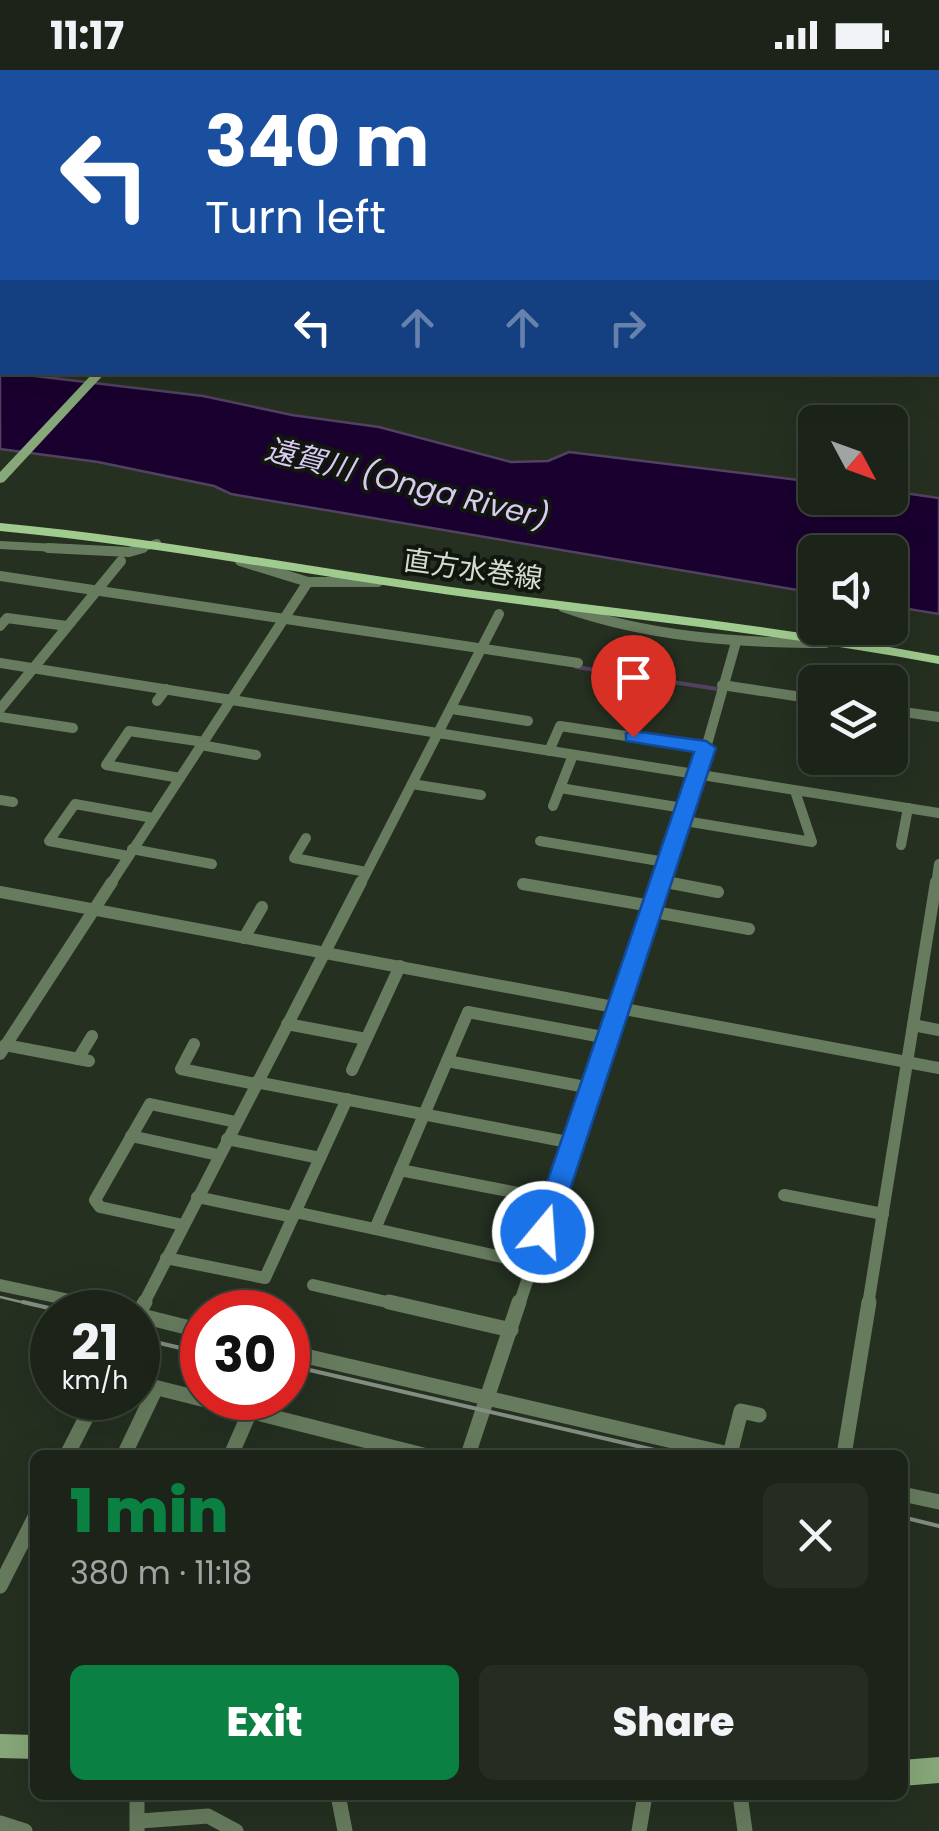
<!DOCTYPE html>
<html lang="en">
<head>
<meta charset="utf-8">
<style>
  body { margin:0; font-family:Poppins,"Noto Sans JP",sans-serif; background:#252c22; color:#f1f3f6; height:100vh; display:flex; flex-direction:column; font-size:38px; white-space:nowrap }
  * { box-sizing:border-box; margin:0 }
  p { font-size:32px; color:#a0a4a2 }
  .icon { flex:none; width:55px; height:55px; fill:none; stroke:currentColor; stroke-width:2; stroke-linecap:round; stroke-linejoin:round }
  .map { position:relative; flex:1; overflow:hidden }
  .sheet { position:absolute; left:30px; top:1380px; width:878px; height:350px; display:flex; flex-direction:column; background:#1c2419; border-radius:15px; box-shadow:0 10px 40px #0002,0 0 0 2px #3a4138 }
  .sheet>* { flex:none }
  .banner { position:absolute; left:0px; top:0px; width:940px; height:305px; box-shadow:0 10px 40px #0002,0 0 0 2px #3a4138; background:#1a4fa0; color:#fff; overflow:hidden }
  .needle { width:65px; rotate:131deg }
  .buttons { position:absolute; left:798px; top:335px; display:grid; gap:20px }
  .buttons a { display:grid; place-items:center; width:110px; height:110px; border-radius:15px; background:#1c2419; box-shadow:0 10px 40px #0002,0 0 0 2px #3a4138; font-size:50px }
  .speed { position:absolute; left:30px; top:1220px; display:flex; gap:20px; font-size:50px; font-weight:700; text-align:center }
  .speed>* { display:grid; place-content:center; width:130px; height:130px; border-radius:50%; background:#1c2419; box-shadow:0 10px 40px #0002,0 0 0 2px #3a4138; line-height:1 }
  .speed small { font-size:25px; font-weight:400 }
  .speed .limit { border:15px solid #d22; background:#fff; color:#111 }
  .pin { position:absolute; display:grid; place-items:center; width:85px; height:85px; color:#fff; margin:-102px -42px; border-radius:50% 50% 50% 0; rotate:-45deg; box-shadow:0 0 10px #0007 }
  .pin .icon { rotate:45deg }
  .me { position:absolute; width:110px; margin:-55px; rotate:18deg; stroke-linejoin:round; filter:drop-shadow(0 0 8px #0008) }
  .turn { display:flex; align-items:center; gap:35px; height:210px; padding:0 40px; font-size:45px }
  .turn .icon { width:130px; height:130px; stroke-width:2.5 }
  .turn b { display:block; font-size:70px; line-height:85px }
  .lanes { display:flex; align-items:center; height:95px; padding:0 40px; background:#0003; justify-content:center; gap:50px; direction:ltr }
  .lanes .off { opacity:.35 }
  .round { display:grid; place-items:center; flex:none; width:105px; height:105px; border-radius:15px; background:#252c22 }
  .head { display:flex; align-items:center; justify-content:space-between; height:170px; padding:0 40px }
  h1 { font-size:60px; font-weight:800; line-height:75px; color:#0b8043 }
  .cta { display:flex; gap:20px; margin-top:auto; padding:20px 40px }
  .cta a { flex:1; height:115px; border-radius:15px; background:#0b8043; color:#fff; font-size:40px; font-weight:800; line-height:115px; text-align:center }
  .cta a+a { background:#252c22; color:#f1f3f6 }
  .status { display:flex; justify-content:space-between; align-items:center; height:70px; padding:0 50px; background:#1c2419; direction:ltr }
  .status svg { height:28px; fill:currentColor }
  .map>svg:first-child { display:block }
</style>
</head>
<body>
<div class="status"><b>11:17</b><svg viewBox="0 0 49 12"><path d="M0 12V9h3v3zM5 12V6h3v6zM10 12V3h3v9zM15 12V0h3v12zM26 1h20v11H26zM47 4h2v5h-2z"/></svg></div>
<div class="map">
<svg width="939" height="1761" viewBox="0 0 939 1761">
  <rect width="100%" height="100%" fill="#253021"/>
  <path fill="#1a002f" stroke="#524260" stroke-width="2.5" d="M0,298L2,302L203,326L292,345L379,357L511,392L548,391L569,382L815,412V428H890V421L939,428V544L890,536V482H815V523L231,424L214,416L98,392L0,379Z"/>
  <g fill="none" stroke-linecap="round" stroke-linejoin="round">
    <path stroke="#524260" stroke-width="2.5" d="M399,0L404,2"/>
    <path stroke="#524260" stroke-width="4" d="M576,597L724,620"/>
    <g stroke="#677c5e" stroke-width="6">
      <path d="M224,0L233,2"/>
      <path d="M0,129L2,97"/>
    </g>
    <g stroke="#677c5e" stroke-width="8">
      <path d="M0,475L94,480"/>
      <path d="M135,480L157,473"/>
    </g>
    <g stroke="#677c5e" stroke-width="10">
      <path d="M48,478L129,482L143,478"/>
      <path d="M240,491L308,512H378"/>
      <path d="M0,506L578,593"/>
      <path d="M563,537C648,567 736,573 826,573"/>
      <path d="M0,556L7,548L67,556"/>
      <path d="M0,593L939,743"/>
      <path d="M722,615L815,629"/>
      <path d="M157,631L166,619"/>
      <path d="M0,639L121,491"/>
      <path d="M452,639L528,651"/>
      <path d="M890,640L939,647"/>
      <path d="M0,647L73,658"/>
      <path d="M201,675L256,685"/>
      <path d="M549,681L560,656L706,678"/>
      <path d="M180,708L106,695L129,661L204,672"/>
      <path d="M412,714L481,725"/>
      <path d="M560,718L683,738"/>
      <path d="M0,730L13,732"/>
      <path d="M553,736L573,685"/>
      <path d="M679,750L812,772L795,721"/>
      <path d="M306,768L294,788L366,802"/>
      <path d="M540,771L665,792"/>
      <path d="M901,775L908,738"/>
      <path d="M132,779L212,794"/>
      <path d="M128,786L49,771L75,734L153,748"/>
      <path d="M659,811L679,815"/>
      <path d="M523,814L527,815"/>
      <path d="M110,815L308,512"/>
      <path d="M360,815L499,544"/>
      <path d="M660,815L706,678L736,572"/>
      <path d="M936,815L939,794"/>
    </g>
    <g stroke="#677c5e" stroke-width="12">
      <path d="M666,812L718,822"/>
      <path d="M523,814L651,836"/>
      <path d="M0,822L939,998"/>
      <path d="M649,841L749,859"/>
      <path d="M244,868L262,837"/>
      <path d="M287,954L366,969"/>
      <path d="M913,955L939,960"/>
      <path d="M194,974L181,999L256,1014"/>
      <path d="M5,975L89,991"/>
      <path d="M0,984L112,812"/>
      <path d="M78,989L92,966"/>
      <path d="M447,991L591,1018"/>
      <path d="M352,1000L400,896"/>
      <path d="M256,1012L573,1073"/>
      <path d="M131,1066L218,1085"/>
      <path d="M227,1069L320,1088"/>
      <path d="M400,1100L554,1130"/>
      <path d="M784,1125L883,1144"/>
      <path d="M197,1127L293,1147"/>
      <path d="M295,1142L375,1159"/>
      <path d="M183,1155L100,1137L95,1130L150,1034L236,1052"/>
      <path d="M166,1188L265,1208L347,1029"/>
      <path d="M533,1194L375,1159L468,942L608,968"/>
      <path d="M0,1215L93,1235"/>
      <path d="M313,1215L400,1235"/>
      <path d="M143,1235L361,812"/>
      <path d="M519,1235L661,812"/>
      <path d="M868,1235L936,812"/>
    </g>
    <g stroke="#677c5e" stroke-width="15">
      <path d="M81,1232L126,1242"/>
      <path d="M389,1232L511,1260"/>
      <path d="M138,1245L145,1232"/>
      <path d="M138,1245L202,1261"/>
      <path d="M288,1282L733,1385"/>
      <path d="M138,1313L423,1385"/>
      <path d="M730,1384L741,1341L759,1345"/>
      <path d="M67,1385L96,1328"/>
      <path d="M133,1385L125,1383L156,1318"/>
      <path d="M231,1385L256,1328"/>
      <path d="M468,1385L519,1232"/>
      <path d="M844,1385L869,1232"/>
      <path d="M902,1424L939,1432"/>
      <path d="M0,1516L35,1447"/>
      <path d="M137,1725V1761"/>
      <path d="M338,1725L345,1761"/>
      <path d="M740,1725L745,1761"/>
      <path d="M140,1751L208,1746L236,1761"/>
      <path d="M0,1753L25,1761"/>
      <path d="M639,1761L645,1725"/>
    </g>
    <g fill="#87a879" fill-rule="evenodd">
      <rect x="133" y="0" width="8" height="2"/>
      <path d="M94,302H106L4,412L0,413V402Z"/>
      <path d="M0,1664L35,1665V1689L0,1688Z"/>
      <path d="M939,1687V1713L902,1716V1690Z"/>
    </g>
    <g fill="#a0cb8e" fill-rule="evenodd">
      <path d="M755,0H820L822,2H759Z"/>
      <path d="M939,5V11H938V6Z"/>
      <path d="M0,453C151,467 300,496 451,517C614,539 777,555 939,586V594C777,563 614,548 451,525C300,504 151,475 0,461Z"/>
    </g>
    <path stroke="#848d81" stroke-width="2.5" d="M0,1227L34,1235"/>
    <g stroke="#848d81" stroke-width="4">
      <path d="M23,1232L66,1242"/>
      <path d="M138,1268L202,1283"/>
      <path d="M288,1295L676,1385"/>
      <path d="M902,1447L939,1456"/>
    </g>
  </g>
  <path fill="#1a73e8" stroke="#114b97" stroke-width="2.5" d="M633,661L706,671L716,678L556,1162L553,1169H534L530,1162L694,682L626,671V663Z"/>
  <g text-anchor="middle" stroke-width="8" stroke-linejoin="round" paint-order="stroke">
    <g font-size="28" fill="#d4dbd1" stroke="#11160f">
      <text transform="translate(473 499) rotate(8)" y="10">直方水巻線</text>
    </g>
    <g font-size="30" font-style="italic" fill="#dacaf2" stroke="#11160f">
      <text transform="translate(407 414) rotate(14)" y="10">遠賀川 (Onga River)</text>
    </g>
  </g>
</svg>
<div class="buttons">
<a><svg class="needle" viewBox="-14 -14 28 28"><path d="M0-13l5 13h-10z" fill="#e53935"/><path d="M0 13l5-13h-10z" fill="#a0a4a2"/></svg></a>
<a><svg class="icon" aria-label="sound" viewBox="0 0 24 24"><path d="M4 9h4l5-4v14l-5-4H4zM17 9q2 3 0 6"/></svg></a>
<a><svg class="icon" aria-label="layers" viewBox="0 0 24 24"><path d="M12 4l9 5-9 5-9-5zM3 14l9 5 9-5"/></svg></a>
</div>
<div class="speed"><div>21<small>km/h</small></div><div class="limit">30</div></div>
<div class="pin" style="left:633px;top:667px;background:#d93025"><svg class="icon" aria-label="arrive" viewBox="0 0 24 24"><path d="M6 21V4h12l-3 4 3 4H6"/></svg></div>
<svg class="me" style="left:543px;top:1162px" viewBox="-20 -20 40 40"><circle r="17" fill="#1a73e8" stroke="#fff" stroke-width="3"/><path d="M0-11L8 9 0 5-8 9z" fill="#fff"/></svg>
<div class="banner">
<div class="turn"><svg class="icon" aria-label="left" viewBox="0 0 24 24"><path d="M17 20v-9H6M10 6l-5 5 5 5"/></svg><div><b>340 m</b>Turn left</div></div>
<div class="lanes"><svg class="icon" aria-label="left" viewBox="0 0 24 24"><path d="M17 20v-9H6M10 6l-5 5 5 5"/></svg><svg class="icon off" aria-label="ahead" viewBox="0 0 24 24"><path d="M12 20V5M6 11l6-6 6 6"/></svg><svg class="icon off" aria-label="ahead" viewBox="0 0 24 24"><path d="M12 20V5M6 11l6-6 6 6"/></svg><svg class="icon off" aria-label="right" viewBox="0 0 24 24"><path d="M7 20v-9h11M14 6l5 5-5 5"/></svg></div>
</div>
<section class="sheet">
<div class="head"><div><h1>1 min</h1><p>380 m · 11:18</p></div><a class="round"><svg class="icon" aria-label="close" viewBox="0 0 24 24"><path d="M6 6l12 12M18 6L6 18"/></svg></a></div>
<div class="cta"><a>Exit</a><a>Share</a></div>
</section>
</div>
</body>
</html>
